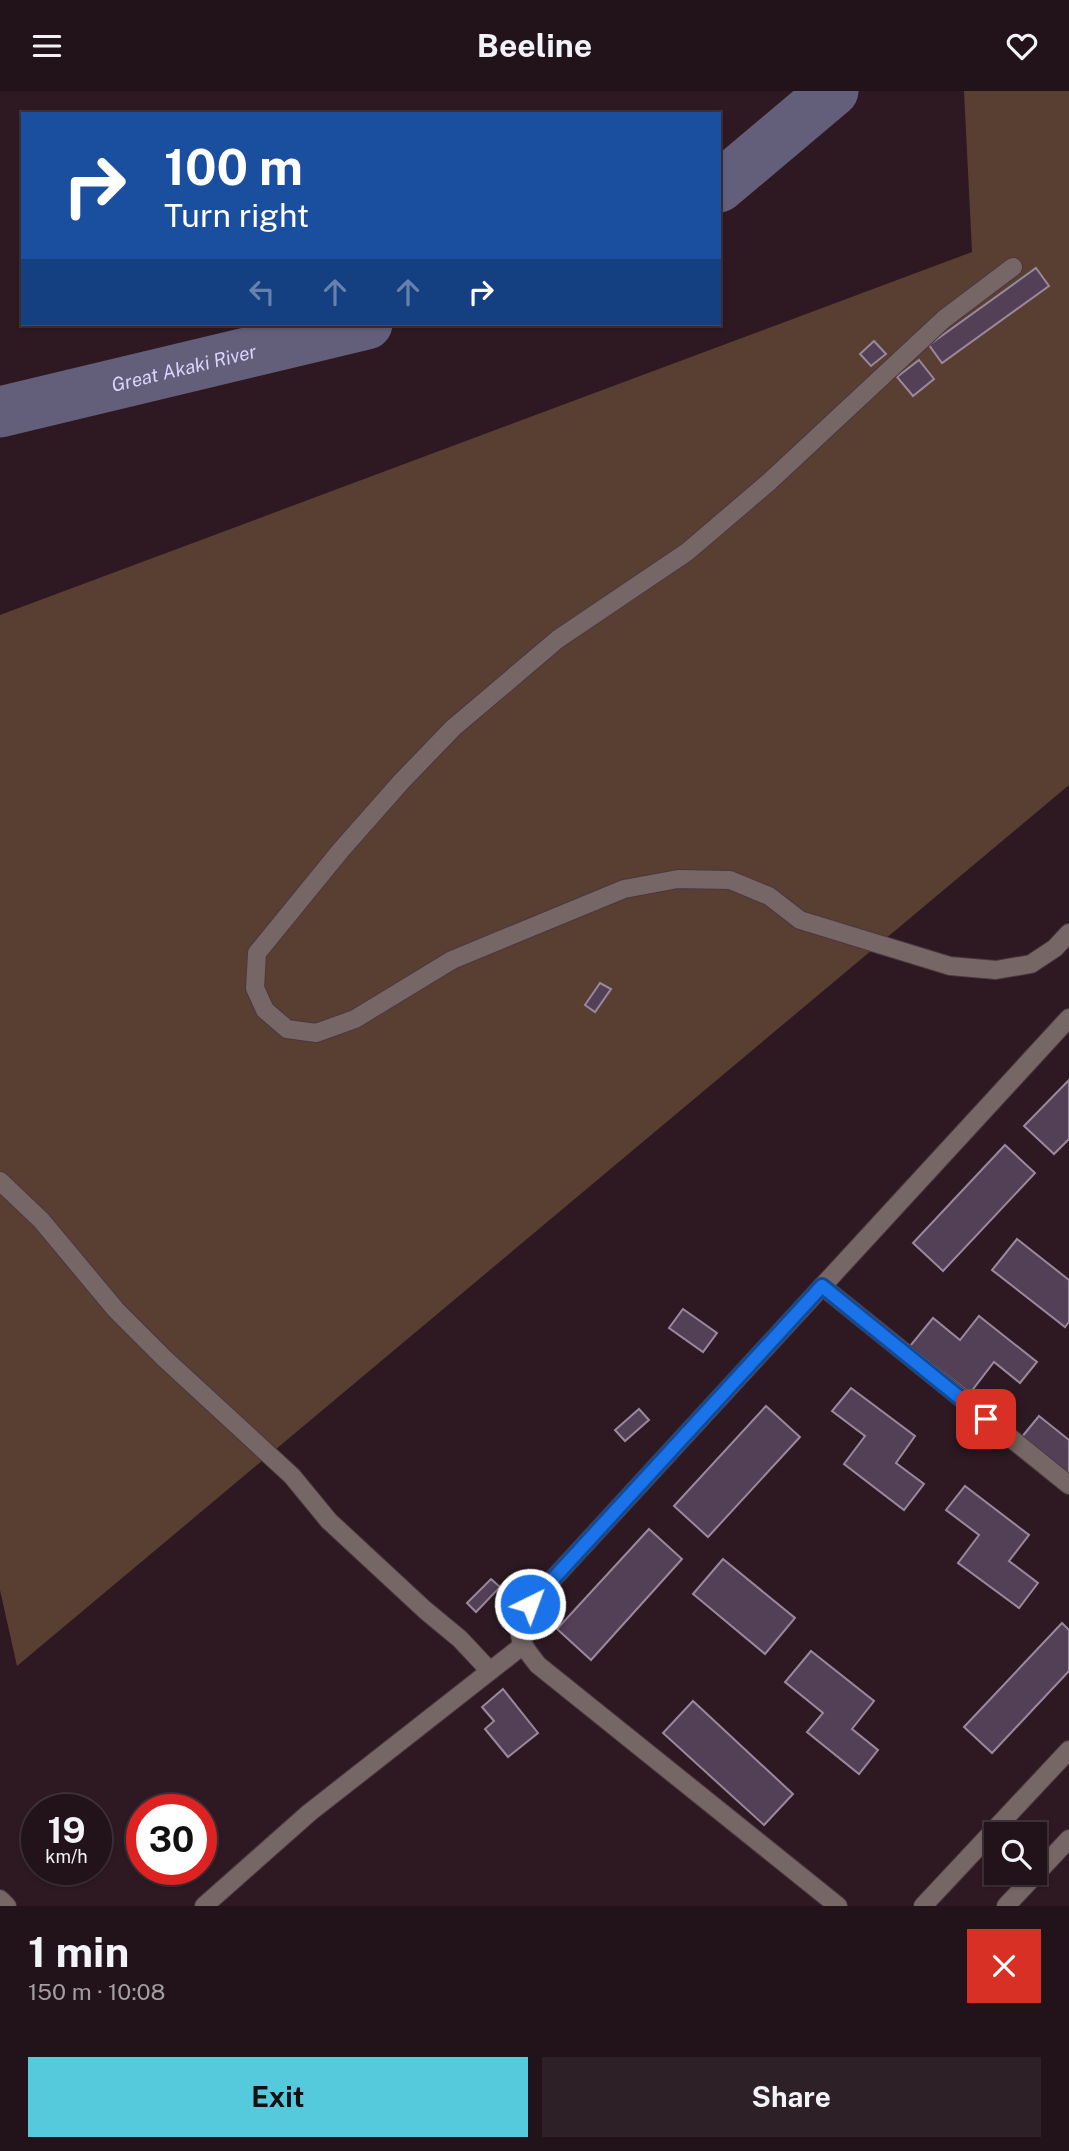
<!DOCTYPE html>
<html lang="en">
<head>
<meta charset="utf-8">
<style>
  body { margin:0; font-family:"Public Sans",sans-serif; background:#2e2027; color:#f1f3f6; height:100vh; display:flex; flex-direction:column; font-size:26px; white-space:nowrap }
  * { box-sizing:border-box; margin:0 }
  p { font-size:23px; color:#a29ea2 }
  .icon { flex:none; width:38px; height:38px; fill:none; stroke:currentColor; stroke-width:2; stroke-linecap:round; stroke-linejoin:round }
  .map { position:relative; height:1815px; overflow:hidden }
  .drawer { display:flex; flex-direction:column; background:#22131a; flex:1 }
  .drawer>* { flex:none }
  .top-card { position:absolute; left:21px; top:21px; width:700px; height:214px; border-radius:0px; box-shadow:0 2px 5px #0004,0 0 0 2px #3f3239; background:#1a4fa0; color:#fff; overflow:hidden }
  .controls { position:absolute; left:984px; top:1731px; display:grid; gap:14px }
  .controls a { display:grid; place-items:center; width:63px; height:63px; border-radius:0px; background:#22131a; box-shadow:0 2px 5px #0004,0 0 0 2px #3f3239; font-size:35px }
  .speed { position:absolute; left:21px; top:1703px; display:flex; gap:14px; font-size:35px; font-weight:700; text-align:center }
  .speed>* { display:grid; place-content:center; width:91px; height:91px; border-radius:50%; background:#22131a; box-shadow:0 2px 5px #0004,0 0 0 2px #3f3239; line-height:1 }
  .speed small { font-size:18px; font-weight:400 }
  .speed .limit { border:10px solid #d22; background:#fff; color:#111 }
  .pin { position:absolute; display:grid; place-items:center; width:60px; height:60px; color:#fff; margin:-30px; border-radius:14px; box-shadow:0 4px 10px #0006 }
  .me { position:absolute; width:77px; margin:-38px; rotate:42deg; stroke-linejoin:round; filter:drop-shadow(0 0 5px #0008) }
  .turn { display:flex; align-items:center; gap:24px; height:147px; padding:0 28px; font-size:32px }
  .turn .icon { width:91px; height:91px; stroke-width:2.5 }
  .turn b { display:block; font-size:49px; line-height:60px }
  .lanes { display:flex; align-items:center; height:66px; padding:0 28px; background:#0003; justify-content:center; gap:35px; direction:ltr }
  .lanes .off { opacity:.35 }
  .round { display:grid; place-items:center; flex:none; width:74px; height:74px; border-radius:0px; background:#2e2027 }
  .summary { display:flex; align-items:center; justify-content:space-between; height:119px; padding:0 28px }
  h1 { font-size:42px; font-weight:700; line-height:52px }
  .cta { display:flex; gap:14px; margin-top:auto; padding:14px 28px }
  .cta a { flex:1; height:80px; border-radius:0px; background:#54cadc; color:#111; font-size:28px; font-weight:700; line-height:80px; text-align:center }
  .cta a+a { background:#2e2027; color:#f1f3f6 }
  header { display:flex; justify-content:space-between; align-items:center; height:91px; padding:0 28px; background:#22131a; font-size:32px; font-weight:700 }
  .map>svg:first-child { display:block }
</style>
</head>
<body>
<header><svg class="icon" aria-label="menu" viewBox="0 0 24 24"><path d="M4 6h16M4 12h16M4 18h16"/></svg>Beeline<svg class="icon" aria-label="heart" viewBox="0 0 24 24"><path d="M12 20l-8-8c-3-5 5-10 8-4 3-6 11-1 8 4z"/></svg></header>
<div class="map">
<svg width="1069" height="1815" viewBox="0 0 1069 1815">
  <rect width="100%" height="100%" fill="#2e1923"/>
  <path fill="#593f32" d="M964,0H1069V694L17,1575L0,1499V524L972,161Z"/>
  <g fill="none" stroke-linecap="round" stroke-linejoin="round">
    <g stroke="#635e79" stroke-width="51">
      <path d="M719,96L833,0"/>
      <path id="s1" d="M0,321L367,233"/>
    </g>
  </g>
  <g fill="#534056" stroke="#9a889c" stroke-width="2">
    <path d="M1036,177L1049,195L942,272L929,254Z"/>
    <path d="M874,250L886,263L871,275L860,263Z"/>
    <path d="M919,269L934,288L913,305L897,286Z"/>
    <path d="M600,892L611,898L595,921L585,914Z"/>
    <path d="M1069,989V1048L1054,1063L1024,1035Z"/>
    <path d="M1005,1054L1035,1082L943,1180L913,1152Z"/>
    <path d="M1017,1148L1069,1189V1231L1065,1236L992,1179Z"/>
    <path d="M683,1218L717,1242L703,1261L669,1237Z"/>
    <path d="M979,1225L1037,1271L1020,1292L994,1271L970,1302L910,1255L933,1227L960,1249Z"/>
    <path d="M851,1297L915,1345L896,1372L924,1393L904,1419L844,1373L865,1345L832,1320Z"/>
    <path d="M766,1315L800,1346L708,1446L674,1415Z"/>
    <path d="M639,1318L649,1329L625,1350L615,1339Z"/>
    <path d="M1039,1325L1069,1349V1388L1021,1347Z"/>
    <path d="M965,1395L1029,1444L1009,1470L1038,1492L1019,1517L958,1472L979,1444L946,1419Z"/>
    <path d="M649,1438L682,1468L591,1569L557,1538Z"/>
    <path d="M723,1468L795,1527L765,1563L693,1503Z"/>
    <path d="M491,1488L500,1496L476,1521L467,1512Z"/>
    <path d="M1062,1532L1069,1539V1580L992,1662L964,1636Z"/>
    <path d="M811,1560L874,1610L852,1638L878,1659L859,1683L807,1641L823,1622L785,1591Z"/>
    <path d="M503,1598L538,1642L508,1666L485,1638L494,1630L482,1616Z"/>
    <path d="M693,1610L793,1703L764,1734L663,1642Z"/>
  </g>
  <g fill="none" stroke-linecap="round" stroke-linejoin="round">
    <defs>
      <g id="lane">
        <path d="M1013,176L944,228L769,391L687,461L558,548L453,637L401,691L341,759L257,862L255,897L265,919L287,938L316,942L355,928L452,869L624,798L678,788L730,789L769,805L800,829L950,875L996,879L1031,873L1055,857L1069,842"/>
        <path d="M0,1090L41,1129L116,1219L165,1268L292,1385L329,1430L425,1519L460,1548L490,1580"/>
      </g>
      <g id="street">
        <path d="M822,1195L1069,1394"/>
        <path d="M0,1808L7,1815"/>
        <path d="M204,1815L309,1722L522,1555"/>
        <path d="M838,1815L538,1574C517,1548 514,1543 530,1513L1069,927"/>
        <path d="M923,1815L1069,1659"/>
        <path d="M1006,1815L1069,1748"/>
      </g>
    </defs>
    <use href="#lane" stroke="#4b3740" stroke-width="20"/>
    <use href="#street" stroke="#4b3740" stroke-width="20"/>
    <use href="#lane" stroke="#766666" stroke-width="18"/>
    <use href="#street" stroke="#766666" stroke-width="18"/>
  </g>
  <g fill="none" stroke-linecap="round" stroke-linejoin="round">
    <defs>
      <path id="route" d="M530,1513L822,1195L986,1328"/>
    </defs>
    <use href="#route" stroke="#114b97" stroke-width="18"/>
    <use href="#route" stroke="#1a73e8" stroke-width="12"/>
  </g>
  <g text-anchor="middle" stroke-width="5" stroke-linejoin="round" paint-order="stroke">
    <g font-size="19" font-style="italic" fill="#dcd4ff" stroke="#24101a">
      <text dy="7" stroke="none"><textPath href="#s1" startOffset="189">Great Akaki River</textPath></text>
    </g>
  </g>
</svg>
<div class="controls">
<a><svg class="icon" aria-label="search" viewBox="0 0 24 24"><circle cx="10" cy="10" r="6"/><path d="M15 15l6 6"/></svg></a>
</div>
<div class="speed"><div>19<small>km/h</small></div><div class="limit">30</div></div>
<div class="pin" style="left:986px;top:1328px;background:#d93025"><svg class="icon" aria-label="arrive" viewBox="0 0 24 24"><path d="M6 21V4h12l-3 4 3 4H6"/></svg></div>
<svg class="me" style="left:530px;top:1513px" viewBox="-20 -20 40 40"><circle r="17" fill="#1a73e8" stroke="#fff" stroke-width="3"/><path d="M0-11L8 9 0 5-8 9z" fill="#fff"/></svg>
<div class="top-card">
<div class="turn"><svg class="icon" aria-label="right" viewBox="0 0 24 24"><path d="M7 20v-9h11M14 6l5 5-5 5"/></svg><div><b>100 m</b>Turn right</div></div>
<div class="lanes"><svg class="icon off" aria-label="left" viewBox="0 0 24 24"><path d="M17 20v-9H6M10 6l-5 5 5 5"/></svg><svg class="icon off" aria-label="ahead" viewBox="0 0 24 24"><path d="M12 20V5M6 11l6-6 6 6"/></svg><svg class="icon off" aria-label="ahead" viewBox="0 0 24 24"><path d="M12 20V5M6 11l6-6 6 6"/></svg><svg class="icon" aria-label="right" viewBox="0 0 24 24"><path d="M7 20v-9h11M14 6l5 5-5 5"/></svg></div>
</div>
</div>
<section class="drawer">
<div class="summary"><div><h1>1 min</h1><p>150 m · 10:08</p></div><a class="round" style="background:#d93025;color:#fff"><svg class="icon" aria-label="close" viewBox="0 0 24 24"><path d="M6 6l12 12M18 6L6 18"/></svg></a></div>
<div class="cta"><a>Exit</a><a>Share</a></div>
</section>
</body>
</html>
